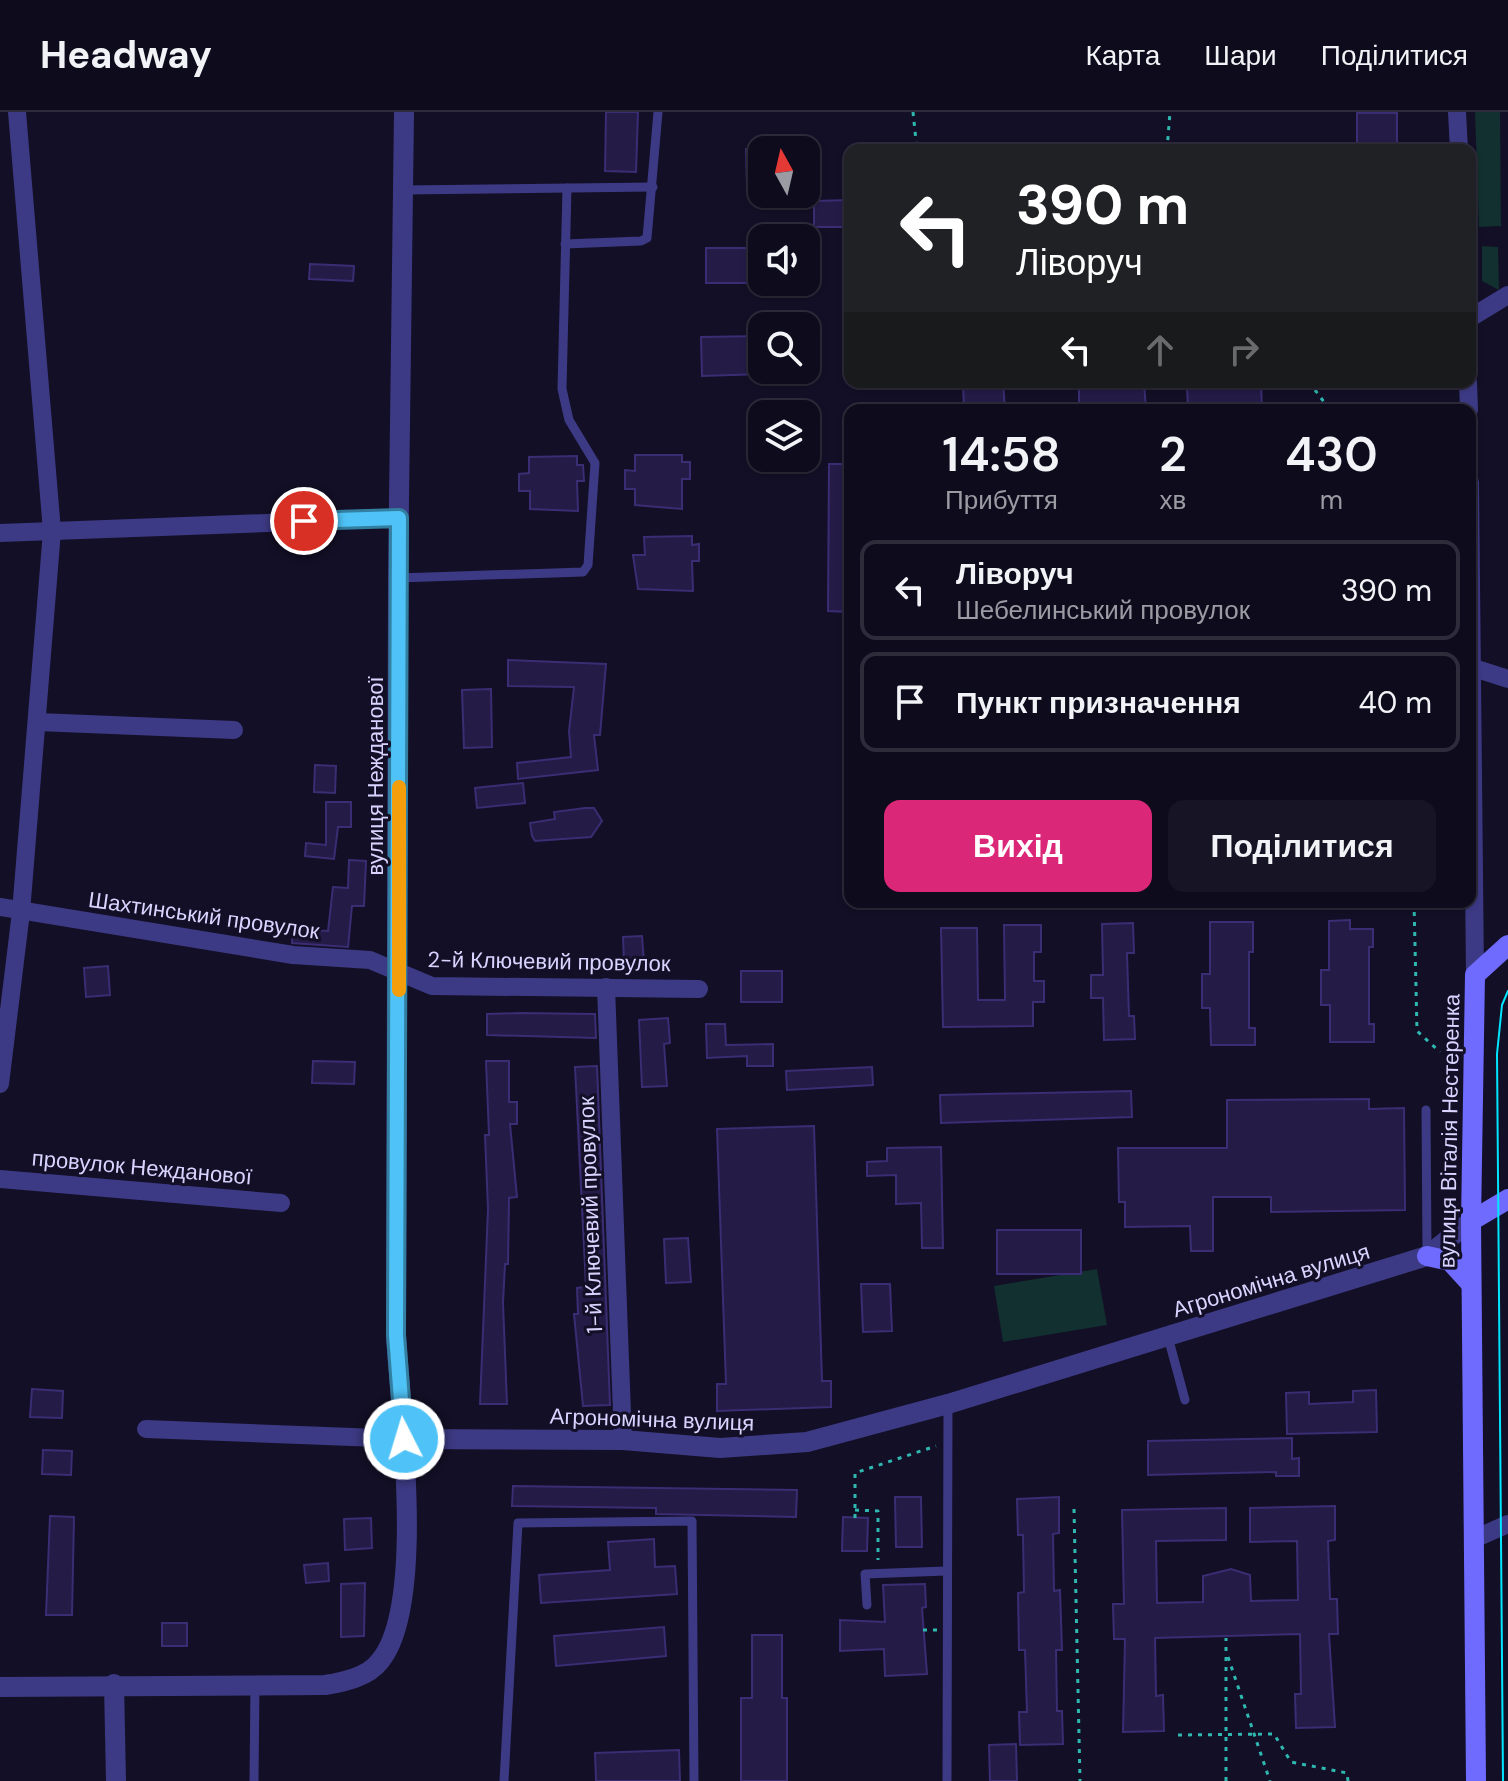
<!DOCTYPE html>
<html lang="uk">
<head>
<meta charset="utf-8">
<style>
  body { margin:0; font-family:"DM Sans",sans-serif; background:#171425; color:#f1f3f6; height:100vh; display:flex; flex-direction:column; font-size:30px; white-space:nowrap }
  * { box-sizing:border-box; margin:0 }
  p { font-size:26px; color:#9b9ba3 }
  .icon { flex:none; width:44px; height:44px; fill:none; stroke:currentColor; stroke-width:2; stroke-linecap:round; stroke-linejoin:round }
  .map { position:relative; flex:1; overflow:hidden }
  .side { position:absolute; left:844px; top:292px; width:632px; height:504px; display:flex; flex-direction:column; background:#0e0b1c; border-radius:16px; box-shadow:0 2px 6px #0004,0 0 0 2px #2e2b3b }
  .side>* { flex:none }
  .banner { position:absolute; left:844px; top:32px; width:632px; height:244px; border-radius:16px; box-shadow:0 2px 6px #0004,0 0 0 2px #2e2b3b; background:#202124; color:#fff; overflow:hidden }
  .needle { width:52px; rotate:352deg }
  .controls { position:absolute; left:748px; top:24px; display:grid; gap:16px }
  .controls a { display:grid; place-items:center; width:72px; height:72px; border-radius:16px; background:#0e0b1c; box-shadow:0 2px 6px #0004,0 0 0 2px #2e2b3b; font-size:40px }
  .pin { position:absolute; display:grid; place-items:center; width:68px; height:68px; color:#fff; margin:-34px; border:4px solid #fff; border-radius:50%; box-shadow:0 2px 8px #0007 }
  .me { position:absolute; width:88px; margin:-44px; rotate:355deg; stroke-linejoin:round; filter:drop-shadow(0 0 6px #0008) }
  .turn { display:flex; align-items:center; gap:28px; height:168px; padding:0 40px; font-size:36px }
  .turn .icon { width:104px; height:104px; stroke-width:2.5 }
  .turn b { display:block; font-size:56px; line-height:68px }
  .lanes { display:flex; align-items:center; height:76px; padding:0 40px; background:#0003; justify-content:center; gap:40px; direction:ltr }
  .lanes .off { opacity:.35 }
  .eta { display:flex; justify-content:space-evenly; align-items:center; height:136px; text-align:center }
  .eta b { font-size:48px; font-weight:600; line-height:56px }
  .button { display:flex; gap:16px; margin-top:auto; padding:16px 40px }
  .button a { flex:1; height:92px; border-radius:16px; background:#db2777; color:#fff; font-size:32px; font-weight:600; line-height:92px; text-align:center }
  .button a+a { background:#171425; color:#f1f3f6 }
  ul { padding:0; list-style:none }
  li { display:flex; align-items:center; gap:24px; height:100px; margin:0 16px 12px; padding:0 24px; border:4px solid #2e2b3b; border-radius:16px }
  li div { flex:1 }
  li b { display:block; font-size:30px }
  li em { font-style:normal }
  header { display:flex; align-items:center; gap:48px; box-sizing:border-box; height:112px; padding:0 40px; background:#0e0b1c; border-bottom:2px solid #2e2b3b }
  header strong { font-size:38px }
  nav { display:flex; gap:44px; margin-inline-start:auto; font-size:28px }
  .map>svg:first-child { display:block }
</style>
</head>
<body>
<header>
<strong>Headway</strong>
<nav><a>Карта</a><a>Шари</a><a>Поділитися</a></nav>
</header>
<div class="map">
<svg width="1508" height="1669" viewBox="0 0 1508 1669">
  <rect width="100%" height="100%" fill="#130f26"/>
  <g fill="#12302f">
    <path d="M1475,0H1500L1501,114L1479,115Z"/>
    <path d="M1482,134L1498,135L1499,178L1482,169Z"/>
    <path d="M1097,1157L1107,1213L1003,1230L994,1174Z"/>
  </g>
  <g fill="#241b47" stroke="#3b2d73" stroke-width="2">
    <path d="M606,0H638L636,60L605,59Z"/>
    <rect x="1357" y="1" width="40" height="37"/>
    <path d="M746,37H762V75L747,76Z"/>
    <path d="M850,88V115H814V89Z"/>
    <rect x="706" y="136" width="56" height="35"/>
    <path d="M310,152L354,154L353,169L309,167Z"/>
    <path d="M762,224V262L702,264L701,225Z"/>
    <path d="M963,270H1003L1005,297L964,298Z"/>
    <path d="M1079,270H1144L1146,298H1079Z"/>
    <path d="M1194,270H1261L1262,298H1188L1187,274H1194Z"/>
    <path d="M635,343H682V350H690V367H682V397L635,393V377H625V358L635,359Z"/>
    <path d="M577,344V353H583L584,369H577L578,399L530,397V379H519V362L529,361V345Z"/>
    <path d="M829,352H850V500L828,499Z"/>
    <path d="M692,424V433L699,432V449H692L693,479L638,477L633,443H645L644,425Z"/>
    <path d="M508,548L606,552L600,623H594L598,658L518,667L517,651L571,645L569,619L574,575L508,574Z"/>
    <path d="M491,577L492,635L464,636L462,578Z"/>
    <path d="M315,653L336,654L335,681L314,680Z"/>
    <path d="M523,671L525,691L477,696L475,676Z"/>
    <path d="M326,690H351V715H338L334,747L305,744L306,731L326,733Z"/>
    <path d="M585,696H594L602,709L591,725L535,729L532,724L530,711L555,707L554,700Z"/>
    <path d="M349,748L366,749L364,794H352L348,835L292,831L293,817L328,819L333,775L348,776Z"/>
    <path d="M1350,808V817H1373V835H1369V912H1374V930H1330V893H1321V858H1329V809Z"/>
    <path d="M1210,810H1253V840H1249V916H1255V933H1211L1210,896H1202V862H1210Z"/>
    <path d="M1133,811L1134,841H1127L1129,904H1134L1135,927L1104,928L1103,886H1091V863H1103L1102,812Z"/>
    <path d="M1004,813H1041V840H1034V869H1044V890H1033V914L943,915L941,816H977L978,888H1005Z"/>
    <path d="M642,824L644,850L624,851L623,825Z"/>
    <path d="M108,854L110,883L86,885L84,856Z"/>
    <rect x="741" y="859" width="41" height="31"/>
    <path d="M521,901L595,902L596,926L487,923V902Z"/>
    <path d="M668,906L670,931L664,932L667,974L642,975L639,908Z"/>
    <path d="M706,912H725L726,933L773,932V954H747V944L707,946Z"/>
    <path d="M313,949L355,950L354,972L312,971Z"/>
    <path d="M486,949H509V990H517V1012H510L517,1085L509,1086L508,1152H505L503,1191L507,1292H480L488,1097L485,1023H489Z"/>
    <path d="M597,954L610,1293L583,1294L574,1202H578L577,1176L586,1175L575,955Z"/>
    <path d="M872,955L873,973L787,978L786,959Z"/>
    <path d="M1131,979L1132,1005L941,1011L940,983Z"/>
    <path d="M1369,987V997L1404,996L1405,1098L1271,1100V1085H1213V1139H1191L1190,1114L1125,1115V1090H1119L1118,1036H1227V988Z"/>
    <path d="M814,1014L822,1269H831V1295L717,1299V1272H726L717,1017Z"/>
    <path d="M941,1035L943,1136H922L921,1091L896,1092V1063L867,1064V1050L887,1049V1036Z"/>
    <rect x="997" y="1118" width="84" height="44"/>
    <path d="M688,1126L691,1170L666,1171L664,1127Z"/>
    <path d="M861,1172H890L892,1219L863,1220Z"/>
    <path d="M32,1277L63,1279L62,1306L30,1305Z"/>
    <path d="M1376,1278L1377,1320L1287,1322L1286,1281L1309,1280V1292L1353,1290V1279Z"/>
    <path d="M1292,1326V1347L1299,1346V1364H1276V1360L1148,1363V1329Z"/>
    <path d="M43,1338L72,1339L71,1363L42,1362Z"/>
    <path d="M513,1374L797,1378L796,1405L656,1402V1396L512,1394Z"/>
    <path d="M895,1385H921L922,1435H896Z"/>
    <path d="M1059,1385V1421L1053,1422L1054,1479L1060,1478L1062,1538H1056L1057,1599H1062L1063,1632L1020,1633L1019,1600H1027L1025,1538H1019L1018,1481L1024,1480L1023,1423H1018L1017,1387Z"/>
    <path d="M1335,1394V1428L1328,1429L1330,1487H1337L1338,1522H1329L1335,1615L1296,1616L1295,1582H1301L1300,1522L1155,1526L1156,1584L1163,1583L1164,1619L1123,1620L1125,1527H1114L1113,1492H1124L1122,1398L1226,1396V1428L1156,1429L1157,1491L1203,1490V1464L1231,1457L1250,1463L1251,1489L1298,1488L1297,1429L1250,1430V1396Z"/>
    <path d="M50,1404L74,1405L72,1503H46Z"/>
    <path d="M843,1405L868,1406L867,1439H842Z"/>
    <path d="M371,1406L372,1436L345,1438L344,1407Z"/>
    <path d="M654,1427L655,1455L675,1454L677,1482L541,1491L539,1463L610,1458L608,1430Z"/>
    <path d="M328,1451L329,1469L306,1471L304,1453Z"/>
    <path d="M365,1471L364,1524L341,1525V1472Z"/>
    <path d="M925,1472L926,1495L922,1496L927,1562L885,1564L884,1537L840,1539V1508L885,1510L883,1473Z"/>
    <rect x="162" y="1511" width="25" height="23"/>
    <path d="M664,1515L666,1544L556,1554L554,1524Z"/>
    <path d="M752,1523H782V1586H787V1669H741V1586H752Z"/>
    <path d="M1016,1632L1017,1669H990L989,1633Z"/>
    <path d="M679,1638L680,1669H596L595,1641Z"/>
  </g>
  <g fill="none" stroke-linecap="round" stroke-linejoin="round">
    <g stroke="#2fb8b0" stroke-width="3" stroke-dasharray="4 6" stroke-linecap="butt">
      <path d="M913,0L917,38"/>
      <path d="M1167,38L1170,0"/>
      <path d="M1309,270L1330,298"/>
      <path d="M1414,790L1417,919L1440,940"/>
      <path d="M1235,791L1302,790"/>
      <path d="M1074,1397L1080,1669"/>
      <path d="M855,1398L878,1399V1448"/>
      <path d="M855,1406V1361L936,1334"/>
      <path d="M923,1518H937"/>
      <path d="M1228,1545L1270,1669"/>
      <path d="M1178,1623L1274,1622L1291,1650L1347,1661L1348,1669"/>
      <path d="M1226,1669V1526"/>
    </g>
    <g stroke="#3d3a85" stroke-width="9">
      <path d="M403,78L653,75"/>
      <path d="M565,132L641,129L647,126L658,0"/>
      <path d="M398,466L583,460L588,453L595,351L569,308L562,277L567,76"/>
      <path d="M1426,998L1427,1141"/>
      <path d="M1168,1225L1185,1288"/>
      <path d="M867,1493L865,1462L946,1459"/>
      <path d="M254,1669L255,1572"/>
      <path d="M504,1669L518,1411L692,1409L694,1669"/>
      <path d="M947,1669L948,1292"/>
    </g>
    <g stroke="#3d3a85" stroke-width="18">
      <path d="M1457,0L1459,38"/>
      <path d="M1470,206L1508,183"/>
      <path d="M1468,270L1469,298"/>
      <path d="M1470,370L1475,863"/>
      <path d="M0,421L399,406"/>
      <path d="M1474,556L1508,567"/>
      <path d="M38,610L234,618"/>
      <path d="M0,795L293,843L370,848L432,874L699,877"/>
      <path d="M606,875L623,1328"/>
      <path d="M0,972L21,800L52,419L17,0"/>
      <path d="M0,1067L281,1091"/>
      <path d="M146,1317L404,1327"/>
      <path d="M1474,1427L1508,1412"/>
    </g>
    <g stroke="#3d3a85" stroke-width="20">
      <path d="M404,1327L623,1328L720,1336L807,1330L948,1292L1427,1144L1471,1109"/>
      <path d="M114,1572L116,1669"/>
      <path d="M0,1575L325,1573C344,1570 368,1565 380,1549C426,1494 400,1295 396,1223L398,466L404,0"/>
    </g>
    <g stroke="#6f6bff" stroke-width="20">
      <path d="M1471,1109L1508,1087"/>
      <path d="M1427,1144L1450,1149L1471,1172"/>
      <path d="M1476,1669L1471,1109L1475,863L1508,833"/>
    </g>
    <path stroke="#00e5ff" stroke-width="2" d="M1503,1669L1497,942L1502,893L1508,879"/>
  </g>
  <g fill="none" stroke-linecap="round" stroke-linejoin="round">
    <defs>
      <path id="route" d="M304,409L399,406L396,1223L404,1327"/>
    </defs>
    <use href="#route" stroke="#337fa1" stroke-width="20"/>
    <use href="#route" stroke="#4fc3f7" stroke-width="14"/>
    <path stroke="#f59e0b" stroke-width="14" d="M399,675V878"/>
  </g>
  <g text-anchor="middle" stroke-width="6" stroke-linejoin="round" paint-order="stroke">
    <g font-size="22" fill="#d9d4ff" stroke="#130f26">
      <text transform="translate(375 664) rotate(-90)" y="8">вулиця Нежданової</text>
      <text transform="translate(204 803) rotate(8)" y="8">Шахтинський провулок</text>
      <text transform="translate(549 849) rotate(1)" y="8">2-й Ключевий провулок</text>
      <text transform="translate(1449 1019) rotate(-89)" y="8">вулиця Віталія Нестеренка</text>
      <text transform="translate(142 1055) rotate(5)" y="8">провулок Нежданової</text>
      <text transform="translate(590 1103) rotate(-92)" y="8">1-й Ключевий провулок</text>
      <text transform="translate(1271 1168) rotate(-17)" y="8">Агрономічна вулиця</text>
      <text transform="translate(652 1307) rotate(2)" y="8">Агрономічна вулиця</text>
    </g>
  </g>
</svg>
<div class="controls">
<a><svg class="needle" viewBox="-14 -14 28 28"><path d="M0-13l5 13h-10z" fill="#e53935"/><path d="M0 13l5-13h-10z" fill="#9b9ba3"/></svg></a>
<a><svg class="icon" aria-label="sound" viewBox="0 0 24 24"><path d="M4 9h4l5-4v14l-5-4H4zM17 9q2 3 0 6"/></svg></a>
<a><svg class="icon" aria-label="search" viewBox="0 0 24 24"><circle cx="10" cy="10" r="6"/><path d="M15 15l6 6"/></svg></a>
<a><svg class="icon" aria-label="layers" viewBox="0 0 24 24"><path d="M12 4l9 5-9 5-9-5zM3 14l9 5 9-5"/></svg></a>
</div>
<div class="pin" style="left:304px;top:409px;background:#d93025"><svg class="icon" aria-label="arrive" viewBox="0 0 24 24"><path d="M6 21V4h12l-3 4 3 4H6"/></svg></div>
<svg class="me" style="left:404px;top:1327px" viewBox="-20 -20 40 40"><circle r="17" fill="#4fc3f7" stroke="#fff" stroke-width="3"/><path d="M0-11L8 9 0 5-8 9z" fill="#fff"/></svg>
<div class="banner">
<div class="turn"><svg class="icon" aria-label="left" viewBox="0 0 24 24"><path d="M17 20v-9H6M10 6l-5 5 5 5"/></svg><div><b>390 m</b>Ліворуч</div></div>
<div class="lanes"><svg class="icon" aria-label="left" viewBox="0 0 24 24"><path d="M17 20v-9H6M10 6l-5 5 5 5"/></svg><svg class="icon off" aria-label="ahead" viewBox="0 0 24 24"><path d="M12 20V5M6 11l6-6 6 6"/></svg><svg class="icon off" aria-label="right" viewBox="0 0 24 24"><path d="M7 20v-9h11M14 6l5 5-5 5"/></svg></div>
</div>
<section class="side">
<div class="eta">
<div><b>14:58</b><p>Прибуття</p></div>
<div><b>2</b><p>хв</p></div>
<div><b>430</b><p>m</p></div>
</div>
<ul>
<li><svg class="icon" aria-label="left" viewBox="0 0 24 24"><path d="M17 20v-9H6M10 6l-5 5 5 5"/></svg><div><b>Ліворуч</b><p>Шебелинський провулок</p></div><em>390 m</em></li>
<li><svg class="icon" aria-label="arrive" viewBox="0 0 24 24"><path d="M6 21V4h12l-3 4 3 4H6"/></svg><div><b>Пункт призначення</b></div><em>40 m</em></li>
</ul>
<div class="button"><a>Вихід</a><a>Поділитися</a></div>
</section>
</div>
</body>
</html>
